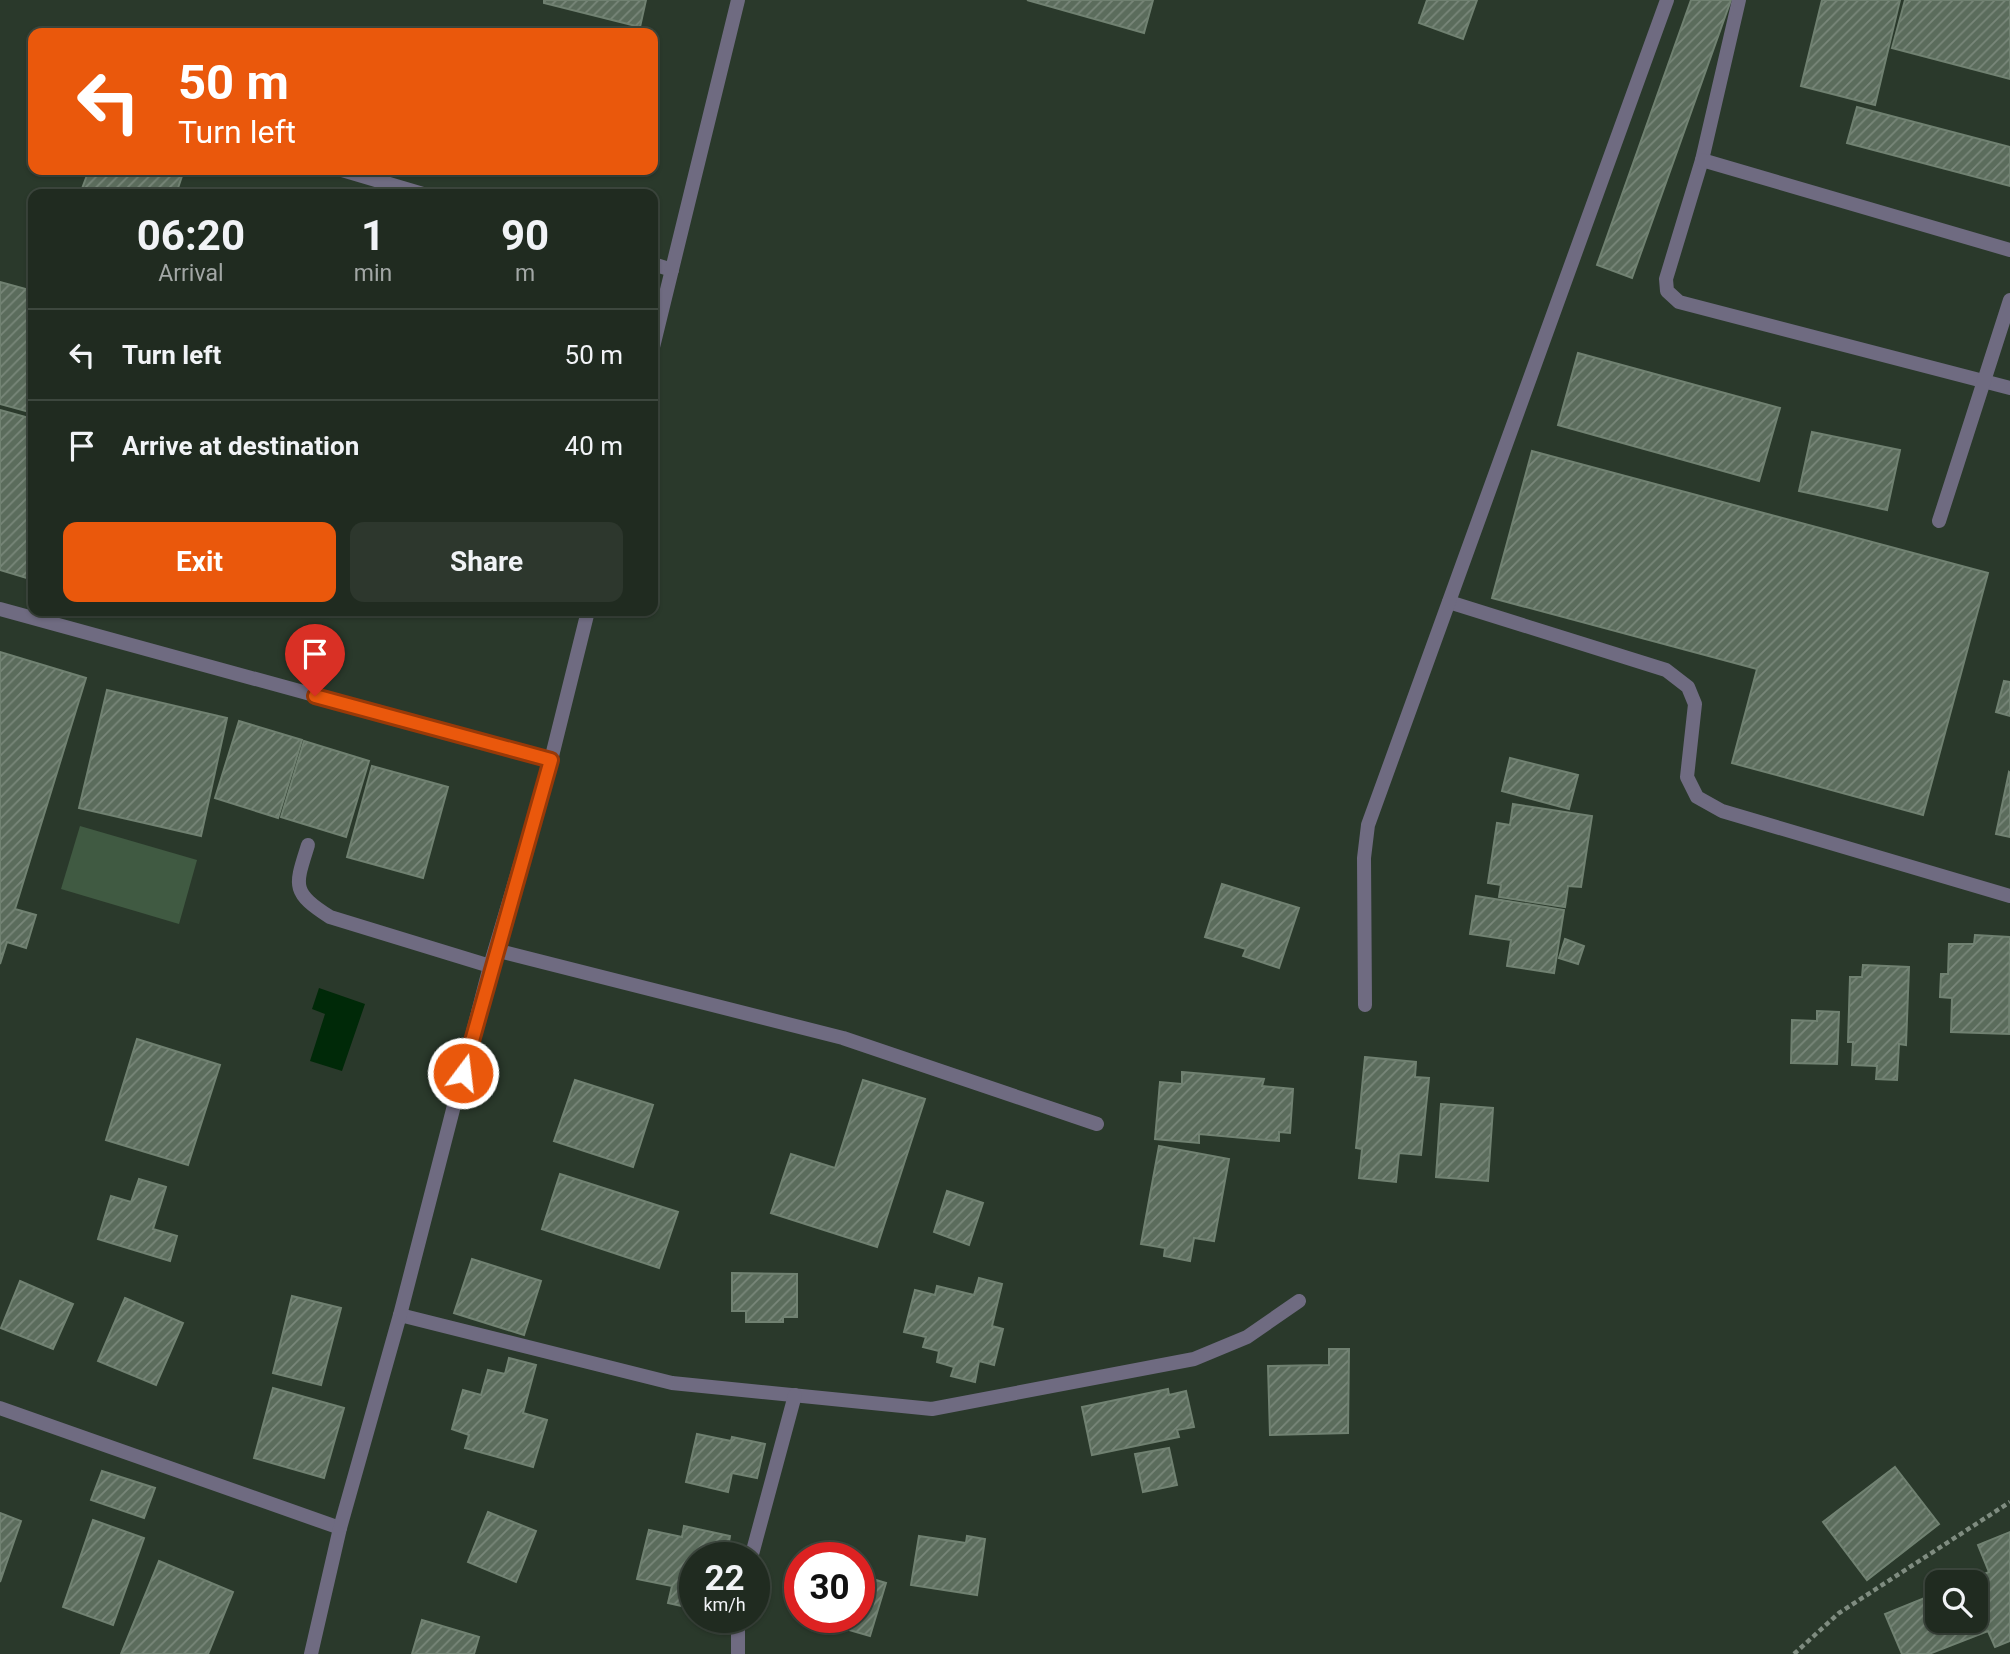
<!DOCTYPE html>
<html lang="en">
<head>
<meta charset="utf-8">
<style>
  body { margin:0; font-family:Roboto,sans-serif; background:#2d372d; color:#f1f3f6; height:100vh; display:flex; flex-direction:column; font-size:26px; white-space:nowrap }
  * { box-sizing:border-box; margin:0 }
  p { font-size:23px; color:#a2a7a5 }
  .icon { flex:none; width:38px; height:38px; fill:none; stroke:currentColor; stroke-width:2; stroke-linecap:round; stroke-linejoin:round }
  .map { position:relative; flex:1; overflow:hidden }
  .panel { position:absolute; left:28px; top:189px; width:630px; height:427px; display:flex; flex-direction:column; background:#202b20; border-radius:14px; box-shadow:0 2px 5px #0004,0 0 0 2px #3d473e }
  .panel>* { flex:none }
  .banner { position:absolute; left:28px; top:28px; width:630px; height:147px; border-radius:14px; box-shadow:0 2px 5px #0004,0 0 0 2px #3d473e; background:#ea580c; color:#fff; overflow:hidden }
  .buttons { position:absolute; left:1925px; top:1570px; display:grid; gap:14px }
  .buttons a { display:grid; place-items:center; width:63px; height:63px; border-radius:14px; background:#202b20; box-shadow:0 2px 5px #0004,0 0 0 2px #3d473e; font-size:35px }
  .speed { position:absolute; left:679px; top:1542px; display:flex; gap:14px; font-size:35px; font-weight:700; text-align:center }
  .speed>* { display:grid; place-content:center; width:91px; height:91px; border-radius:50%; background:#202b20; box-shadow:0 2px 5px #0004,0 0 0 2px #3d473e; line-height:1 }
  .speed small { font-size:18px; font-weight:400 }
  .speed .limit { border:10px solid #d22; background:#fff; color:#111 }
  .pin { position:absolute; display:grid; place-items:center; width:60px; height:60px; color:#fff; margin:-72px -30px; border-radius:50% 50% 50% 0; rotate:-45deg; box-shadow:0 0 7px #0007 }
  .pin .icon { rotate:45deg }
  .me { position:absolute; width:77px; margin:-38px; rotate:15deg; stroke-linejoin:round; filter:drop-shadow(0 0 5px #0008) }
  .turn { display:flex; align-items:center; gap:24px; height:147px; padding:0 35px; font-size:32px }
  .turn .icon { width:91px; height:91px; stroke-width:2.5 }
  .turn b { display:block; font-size:49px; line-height:60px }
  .eta { display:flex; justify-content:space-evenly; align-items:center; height:119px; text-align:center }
  .eta b { font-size:42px; font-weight:700; line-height:49px }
  .button { display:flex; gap:14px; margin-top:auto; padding:14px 35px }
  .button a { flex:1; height:80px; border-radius:14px; background:#ea580c; color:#fff; font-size:28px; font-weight:700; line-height:80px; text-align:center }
  .button a+a { background:#2d372d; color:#f1f3f6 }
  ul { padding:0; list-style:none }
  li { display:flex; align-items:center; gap:21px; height:91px; padding:0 35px; border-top:2px solid #3d473e }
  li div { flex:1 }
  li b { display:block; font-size:26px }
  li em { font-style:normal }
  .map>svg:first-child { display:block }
</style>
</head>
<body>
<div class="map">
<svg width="2010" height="1654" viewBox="0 0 2010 1654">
  <defs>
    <pattern id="building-hatch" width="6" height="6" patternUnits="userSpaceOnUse" patternTransform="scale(1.75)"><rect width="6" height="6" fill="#5b6c5c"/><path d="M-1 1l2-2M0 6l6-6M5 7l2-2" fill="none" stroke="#79877a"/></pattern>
  </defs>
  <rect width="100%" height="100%" fill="#2a392b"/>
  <path fill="#405a42" d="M80,826L197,860L179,924L61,889Z"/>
  <path fill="#002908" d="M319,988L365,1004L342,1071L310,1061L325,1014L312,1009Z"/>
  <g fill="url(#building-hatch)" stroke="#708171" stroke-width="2">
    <path d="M544,0H646L640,27L544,3Z"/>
    <path d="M1027,0H1153L1144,33Z"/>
    <path d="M1427,0H1477L1463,39L1419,23Z"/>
    <path d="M1691,0H1731L1632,278L1597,265Z"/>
    <path d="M1822,0H1900L1875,105L1801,86Z"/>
    <path d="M1905,0H2010V79L1892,48Z"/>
    <path d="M1857,107L2010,147V186L1847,143Z"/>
    <path d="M89,170H184L176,194H80Z"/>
    <path d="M0,282L33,291V413L0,404Z"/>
    <path d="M1578,353L1780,408L1759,481L1558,425Z"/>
    <path d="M0,410L33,419V580L0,570Z"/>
    <path d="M1812,432L1900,450L1887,510L1799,491Z"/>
    <path d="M1532,451L1988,573L1923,815L1732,763L1757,669L1492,598Z"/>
    <path d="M0,652L86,678L15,909L36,915L26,948L7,942L0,964Z"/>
    <path d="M2004,681L2010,682V716L1996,712Z"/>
    <path d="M107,690L227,718L201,836L79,808Z"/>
    <path d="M239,721L302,740L278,818L215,798Z"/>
    <path d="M304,741L369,761L346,837L281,817Z"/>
    <path d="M1510,758L1578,775L1569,809L1502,791Z"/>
    <path d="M372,766L448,787L423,878L347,857Z"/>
    <path d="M2009,772L2010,773V837L1996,834Z"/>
    <path d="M1513,804L1592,816L1581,887L1568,886L1565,907L1499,897L1501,885L1488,883L1497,823L1510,825Z"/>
    <path d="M1222,884L1299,908L1279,968L1243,956L1246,949L1205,937Z"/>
    <path d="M1476,896L1564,910L1554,973L1507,966L1511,940L1470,934Z"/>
    <path d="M1975,935L2010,937L2009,1034L1951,1032L1952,998L1940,997L1941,974H1948L1949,944H1974Z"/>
    <path d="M1565,939L1584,946L1578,964L1559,958Z"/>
    <path d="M1863,965L1909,967L1906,1045L1899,1044L1897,1080L1876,1079L1877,1066L1852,1065L1853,1042H1848L1850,977H1862Z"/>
    <path d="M1817,1011L1839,1012L1837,1064L1791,1063L1792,1020L1817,1021Z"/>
    <path d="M137,1039L220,1065L188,1165L106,1140Z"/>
    <path d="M1365,1057L1416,1062L1415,1077L1429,1078L1421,1155L1399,1153L1396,1182L1359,1178L1362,1149L1356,1148Z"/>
    <path d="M1182,1072L1264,1079L1262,1086L1293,1089L1290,1133L1279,1132V1141L1199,1134V1143L1155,1139L1160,1082L1182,1084Z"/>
    <path d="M575,1080L653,1105L633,1167L554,1141Z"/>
    <path d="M863,1080L925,1099L877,1247L771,1213L791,1154L835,1168Z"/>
    <path d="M1441,1104L1493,1108L1488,1181L1436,1177Z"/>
    <path d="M1159,1146L1229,1159L1214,1241L1194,1238L1190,1261L1164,1256L1165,1248L1141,1244Z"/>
    <path d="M560,1174L678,1212L659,1268L542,1229Z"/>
    <path d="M139,1179L166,1187L153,1229L177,1236L170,1261L98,1239L111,1196L131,1202Z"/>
    <path d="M947,1191L983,1203L969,1245L934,1232Z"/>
    <path d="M472,1259L541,1281L524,1335L454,1313Z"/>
    <path d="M732,1273L797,1274V1317H783V1322H746V1311H732Z"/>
    <path d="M979,1278L1002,1284L992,1326L1003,1329L994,1365L979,1361L975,1382L951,1376L954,1367L937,1362L939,1351L923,1347L926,1337L904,1332L915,1290L935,1295L937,1286L974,1295Z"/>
    <path d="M20,1281L73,1304L53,1349L1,1328Z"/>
    <path d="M292,1296L341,1308L321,1385L273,1373Z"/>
    <path d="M125,1298L183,1323L156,1385L98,1361Z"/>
    <path d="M1329,1349H1349L1348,1433L1270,1435L1268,1366L1329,1365Z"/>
    <path d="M509,1358L536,1365L523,1413L547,1420L533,1467L465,1448L469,1435L452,1429L463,1390L481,1395L488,1370L505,1374Z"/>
    <path d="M273,1388L344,1408L324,1478L254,1458Z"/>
    <path d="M1168,1389L1169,1395L1186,1391L1194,1427L1177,1430L1179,1437L1092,1455L1082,1407Z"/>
    <path d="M697,1434L731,1441L732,1437L765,1444L757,1478L732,1473L728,1492L686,1482Z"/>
    <path d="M1169,1448L1177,1485L1143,1492L1135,1454Z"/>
    <path d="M1895,1467L1939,1524L1867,1580L1823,1522Z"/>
    <path d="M102,1471L155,1488L144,1518L91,1500Z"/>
    <path d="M488,1512L536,1531L516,1582L468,1562Z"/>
    <path d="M0,1513L21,1521L0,1582Z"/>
    <path d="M93,1520L144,1538L113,1625L63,1607Z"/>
    <path d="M684,1526L730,1536L726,1558H695V1609L668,1603L672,1586L637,1579L649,1530L682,1537Z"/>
    <path d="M2010,1532V1641L1995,1647L1988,1631L1929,1654H1902L1885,1614L1937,1593V1620H1976V1582H1965L1989,1572L1978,1545Z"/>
    <path d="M919,1536L966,1543L967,1536L985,1539L977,1595L911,1585Z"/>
    <path d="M159,1561L233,1592L208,1654H121Z"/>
    <path d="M859,1575L886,1583L870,1636L839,1627L842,1617H859Z"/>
    <path d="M422,1620L479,1637L474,1654H412Z"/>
  </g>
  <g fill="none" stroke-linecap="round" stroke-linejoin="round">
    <path stroke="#7f8c80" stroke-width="4.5" stroke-dasharray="5 3.5" stroke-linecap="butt" d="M1794,1654L1839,1613L2010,1502"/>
    <g stroke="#6f6b81" stroke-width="14">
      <path d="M1739,0L1702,160L1666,279L1667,291L1679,302L2010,388"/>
      <path d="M1702,160L2010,250"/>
      <path d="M342,170L423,194"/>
      <path d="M653,264L672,270"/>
      <path d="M1939,521L2010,300"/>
      <path d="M1449,602L1666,670L1688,687L1695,704L1687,777L1697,797L1722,811L2010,896"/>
      <path d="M0,609L551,760"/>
      <path d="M308,845C295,886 291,892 330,917L490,966"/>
      <path d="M495,950L843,1038L1097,1124"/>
    </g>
    <g stroke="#6f6b81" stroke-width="14">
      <path d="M653,347L738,0"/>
      <path d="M1365,1005L1364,858L1368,825L1667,0"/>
      <path d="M400,1315L672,1383L932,1409L1194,1359L1247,1337L1299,1301"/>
      <path d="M0,1408L340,1528"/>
      <path d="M751,1558L795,1395"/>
      <path d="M738,1617V1654"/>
      <path d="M311,1654L340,1528L400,1315L490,966L551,760L588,611"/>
    </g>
  </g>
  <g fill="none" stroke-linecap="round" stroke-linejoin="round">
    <defs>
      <path id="route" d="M315,696L551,760L463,1073"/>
    </defs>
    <use href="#route" stroke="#983908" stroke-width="18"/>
    <use href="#route" stroke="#ea580c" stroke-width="12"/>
  </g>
</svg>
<div class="buttons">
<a><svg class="icon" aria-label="search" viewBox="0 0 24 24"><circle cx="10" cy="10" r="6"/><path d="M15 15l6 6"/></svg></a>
</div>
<div class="speed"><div>22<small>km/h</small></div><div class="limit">30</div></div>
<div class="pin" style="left:315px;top:696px;background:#d93025"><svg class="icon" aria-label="arrive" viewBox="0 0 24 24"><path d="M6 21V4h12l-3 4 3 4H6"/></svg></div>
<svg class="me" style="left:463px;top:1073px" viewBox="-20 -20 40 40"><circle r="17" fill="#ea580c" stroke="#fff" stroke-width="3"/><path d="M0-11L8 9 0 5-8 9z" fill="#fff"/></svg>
<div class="banner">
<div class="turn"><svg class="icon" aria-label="left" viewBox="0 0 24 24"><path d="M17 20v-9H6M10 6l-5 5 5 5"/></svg><div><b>50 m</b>Turn left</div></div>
</div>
<section class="panel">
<div class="eta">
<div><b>06:20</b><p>Arrival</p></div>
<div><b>1</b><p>min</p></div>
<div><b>90</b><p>m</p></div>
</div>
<ul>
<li><svg class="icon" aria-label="left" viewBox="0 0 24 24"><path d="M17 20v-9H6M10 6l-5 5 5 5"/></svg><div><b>Turn left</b></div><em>50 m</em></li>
<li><svg class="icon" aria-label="arrive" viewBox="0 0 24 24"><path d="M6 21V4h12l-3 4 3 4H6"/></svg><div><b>Arrive at destination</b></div><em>40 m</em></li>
</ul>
<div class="button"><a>Exit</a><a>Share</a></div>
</section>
</div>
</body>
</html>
